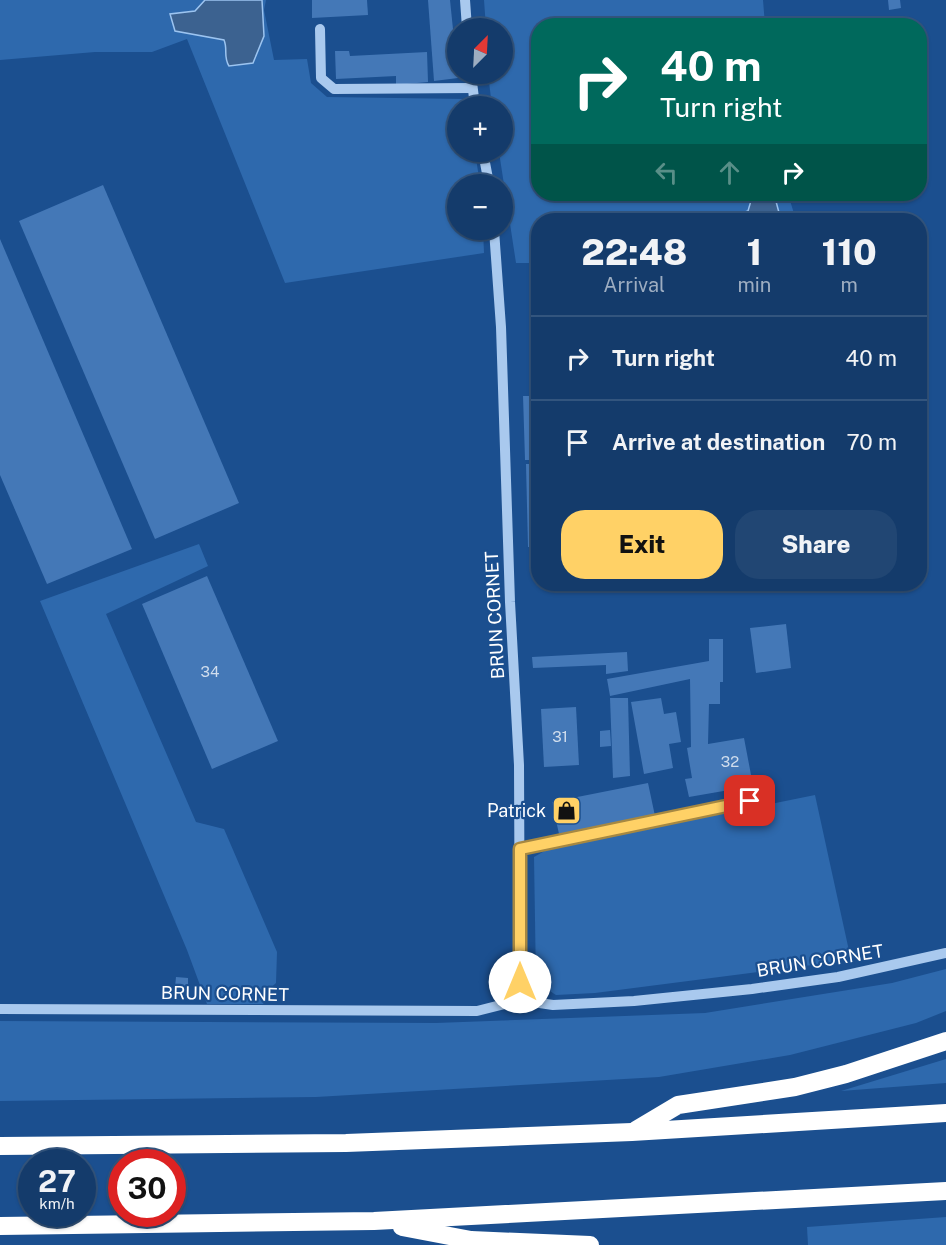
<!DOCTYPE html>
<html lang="en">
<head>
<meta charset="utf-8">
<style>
  body { margin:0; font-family:"Public Sans",sans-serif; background:#214673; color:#f1f3f6; height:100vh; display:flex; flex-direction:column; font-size:22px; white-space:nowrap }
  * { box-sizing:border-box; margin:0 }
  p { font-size:20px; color:#9dadc1 }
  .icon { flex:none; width:33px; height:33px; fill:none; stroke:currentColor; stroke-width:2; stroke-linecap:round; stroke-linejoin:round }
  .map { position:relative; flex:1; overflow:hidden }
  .details { position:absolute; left:531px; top:213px; width:396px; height:378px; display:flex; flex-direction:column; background:#143b6b; border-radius:24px; box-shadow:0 2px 4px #0004,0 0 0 2px #33557e }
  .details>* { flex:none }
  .top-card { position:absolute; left:531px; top:18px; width:396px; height:183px; border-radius:24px; box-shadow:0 2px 4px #0004,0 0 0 2px #33557e; background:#00695c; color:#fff; overflow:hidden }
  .needle { width:39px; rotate:24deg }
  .buttons { position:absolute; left:447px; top:18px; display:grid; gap:12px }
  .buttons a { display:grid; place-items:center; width:66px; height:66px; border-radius:50%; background:#143b6b; box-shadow:0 2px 4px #0004,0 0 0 2px #33557e; font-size:30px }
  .speed { position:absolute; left:18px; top:1149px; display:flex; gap:12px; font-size:30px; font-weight:700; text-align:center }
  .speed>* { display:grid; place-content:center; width:78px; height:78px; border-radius:50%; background:#143b6b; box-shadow:0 2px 4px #0004,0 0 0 2px #33557e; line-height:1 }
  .speed small { font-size:15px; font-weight:400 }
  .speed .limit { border:9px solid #d22; background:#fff; color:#111 }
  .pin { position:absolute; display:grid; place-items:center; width:51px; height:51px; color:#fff; margin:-26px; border-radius:12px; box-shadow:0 3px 9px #0006 }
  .me { position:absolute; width:66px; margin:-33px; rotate:0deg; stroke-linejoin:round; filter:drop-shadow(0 0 4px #0008) }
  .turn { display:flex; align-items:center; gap:21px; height:126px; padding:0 30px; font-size:27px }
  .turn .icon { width:78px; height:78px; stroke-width:2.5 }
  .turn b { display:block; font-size:42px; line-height:51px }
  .lanes { display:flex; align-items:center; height:57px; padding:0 30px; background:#0003; justify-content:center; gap:30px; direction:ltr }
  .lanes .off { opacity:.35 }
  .eta { display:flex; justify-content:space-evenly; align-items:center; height:102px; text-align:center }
  .eta b { font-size:36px; font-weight:800; line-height:42px }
  .primary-button { display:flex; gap:12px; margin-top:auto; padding:12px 30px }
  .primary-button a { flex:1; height:69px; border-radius:24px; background:#ffd166; color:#111; font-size:24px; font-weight:800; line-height:69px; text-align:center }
  .primary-button a+a { background:#214673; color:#f1f3f6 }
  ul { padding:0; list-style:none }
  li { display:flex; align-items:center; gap:18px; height:84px; padding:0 30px; border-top:2px solid #33557e }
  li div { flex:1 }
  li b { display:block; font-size:22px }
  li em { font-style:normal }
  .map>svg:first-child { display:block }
</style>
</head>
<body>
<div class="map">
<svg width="946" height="1245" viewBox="0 0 946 1245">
  <rect width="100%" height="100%" fill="#1b4f8f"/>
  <g fill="#2e69ad">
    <path d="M0,0H266L264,10L274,60L307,59L311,83L327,97L466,99L467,106H458V152H475L480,184H458V230H483L484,253L285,283L187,39L152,52H95L0,60Z"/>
    <path d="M484,0H763L765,25L538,26V194H788L796,220H538V263H516L499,152H502V106H492L488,74H502V28H486Z"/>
    <path d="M199,544L208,566L106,614L196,822L224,829L277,952L276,983L266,992V999L263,1004H207L187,950L40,601Z"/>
    <path d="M815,795L851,960L595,993L556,995L536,982L534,857L548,849Z"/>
    <path d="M946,969V1011L916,1023L790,1055L659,1077L316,1097L0,1101V1021L436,1023L705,1013L892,983Z"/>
    <path d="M946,1059V1083L841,1091Z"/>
    <path d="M946,1217V1245H808L807,1227Z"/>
  </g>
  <g fill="#3c6290" stroke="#9cc4f0" stroke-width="1.5">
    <path d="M205,0H262L264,36L253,63L229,66C223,57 228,49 224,40L175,31L170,14L195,11Z"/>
    <path d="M753,194H774L781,220H720L748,211Z"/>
  </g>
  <g fill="#4478b7">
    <path d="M312,0H367L368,15L312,18Z"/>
    <path d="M428,0H450L458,78L434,81Z"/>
    <path d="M888,0H900L901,8L889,10Z"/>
    <path d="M335,51H349L350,56L427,52L428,82L396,85V76L336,79Z"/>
    <path d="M103,185L239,503L155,539L19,221Z"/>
    <path d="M0,239L132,549L47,584L0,475Z"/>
    <path d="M523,396H538V460H525Z"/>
    <path d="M526,464H538V547H528Z"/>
    <path d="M207,576L278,741L212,769L142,604Z"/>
    <path d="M609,584H651V588L609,589Z"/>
    <path d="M786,624L791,668L756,673L750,628Z"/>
    <path d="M709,639H723V682H720V704H709L708,744L744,738L752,780L735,783V789L689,797L685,779L692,778L687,748L691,747L690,679L610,696L607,679L709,661Z"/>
    <path d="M627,652L628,671L606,674V665L533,668L532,657Z"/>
    <path d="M610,698H628L630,776L613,778Z"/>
    <path d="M661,698L664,714L676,712L681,742L669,744L673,768L644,774L631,702Z"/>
    <path d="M576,707L579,765L544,767L541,709Z"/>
    <path d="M610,730L611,746L600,747V731Z"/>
    <path d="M648,783L655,816L559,834L552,802Z"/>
    <path d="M176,977L188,978V987H175Z"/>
  </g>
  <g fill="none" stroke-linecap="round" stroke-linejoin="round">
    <g stroke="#a9c9ee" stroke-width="10">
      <path d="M465,0L467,28"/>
      <path d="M320,29L321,78L334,89L472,88"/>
      <path d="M471,74L475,106"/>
      <path d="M483,152L489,184"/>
      <path d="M494,230L501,327L510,602L519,765L520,1000"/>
      <path d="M520,849L750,801"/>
      <path d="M0,1009L477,1011L520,1000L553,1005L634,1001L752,989L838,977L946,953"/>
    </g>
    <g stroke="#fff" stroke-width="18">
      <path d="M636,1130L678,1105L795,1087L846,1074L946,1041"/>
      <path d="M0,1146L346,1143L632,1132L946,1113"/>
      <path d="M0,1226L374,1221L946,1191"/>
      <path d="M402,1227L471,1240L590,1245"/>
    </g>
  </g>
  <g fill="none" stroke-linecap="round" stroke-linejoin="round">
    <defs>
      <path id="route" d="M520,982V849L750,801"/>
    </defs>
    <use href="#route" stroke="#a68842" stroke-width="15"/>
    <use href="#route" stroke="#ffd166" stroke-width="10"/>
  </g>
  <defs>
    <symbol id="shop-square" viewBox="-11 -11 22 22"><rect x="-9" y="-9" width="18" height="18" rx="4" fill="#ffd166" stroke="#1b4f8f"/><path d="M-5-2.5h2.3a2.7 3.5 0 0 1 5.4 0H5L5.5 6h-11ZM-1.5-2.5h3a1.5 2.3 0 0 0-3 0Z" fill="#111"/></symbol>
  </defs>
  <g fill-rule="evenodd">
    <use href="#shop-square" x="550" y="794" width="33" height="33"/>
  </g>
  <g text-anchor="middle" stroke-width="4.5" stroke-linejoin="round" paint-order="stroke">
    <g font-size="15" fill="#d0dded">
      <text x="210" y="677">34</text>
      <text x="560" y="742">31</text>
      <text x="730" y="767">32</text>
    </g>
    <g font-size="18" fill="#fff" stroke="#1b4f8f">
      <text transform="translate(495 615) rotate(-93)" y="6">BRUN CORNET</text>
      <text transform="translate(820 961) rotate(-9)" y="6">BRUN CORNET</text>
      <text transform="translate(225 994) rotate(1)" y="6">BRUN CORNET</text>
    </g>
    <g font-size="18" fill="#fff" stroke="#1b4f8f" text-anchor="end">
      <text x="546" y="817">Patrick</text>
    </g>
  </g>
</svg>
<div class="buttons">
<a><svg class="needle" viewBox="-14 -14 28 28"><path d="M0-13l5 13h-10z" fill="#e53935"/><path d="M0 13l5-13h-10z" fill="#9dadc1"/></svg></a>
<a>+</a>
<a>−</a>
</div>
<div class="speed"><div>27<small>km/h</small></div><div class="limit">30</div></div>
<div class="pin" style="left:750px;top:801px;background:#d93025"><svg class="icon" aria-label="arrive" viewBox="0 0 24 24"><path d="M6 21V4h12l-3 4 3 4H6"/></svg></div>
<svg class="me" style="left:520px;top:982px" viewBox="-20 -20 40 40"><circle r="19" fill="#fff"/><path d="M0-13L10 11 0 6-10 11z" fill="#ffd166"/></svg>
<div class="top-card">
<div class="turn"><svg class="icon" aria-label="right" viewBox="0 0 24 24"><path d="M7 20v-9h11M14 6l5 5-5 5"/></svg><div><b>40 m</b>Turn right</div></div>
<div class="lanes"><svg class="icon off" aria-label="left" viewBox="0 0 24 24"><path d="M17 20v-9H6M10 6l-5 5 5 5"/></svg><svg class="icon off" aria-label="ahead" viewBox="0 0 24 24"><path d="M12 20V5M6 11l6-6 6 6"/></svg><svg class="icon" aria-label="right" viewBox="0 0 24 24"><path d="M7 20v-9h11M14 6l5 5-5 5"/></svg></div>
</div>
<section class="details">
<div class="eta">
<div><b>22:48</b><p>Arrival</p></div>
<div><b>1</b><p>min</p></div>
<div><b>110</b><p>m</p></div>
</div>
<ul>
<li><svg class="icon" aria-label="right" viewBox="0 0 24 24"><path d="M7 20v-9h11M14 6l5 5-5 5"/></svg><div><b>Turn right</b></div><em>40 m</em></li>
<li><svg class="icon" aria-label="arrive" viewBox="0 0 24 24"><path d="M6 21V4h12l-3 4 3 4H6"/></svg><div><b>Arrive at destination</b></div><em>70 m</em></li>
</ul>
<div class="primary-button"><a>Exit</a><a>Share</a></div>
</section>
</div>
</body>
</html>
